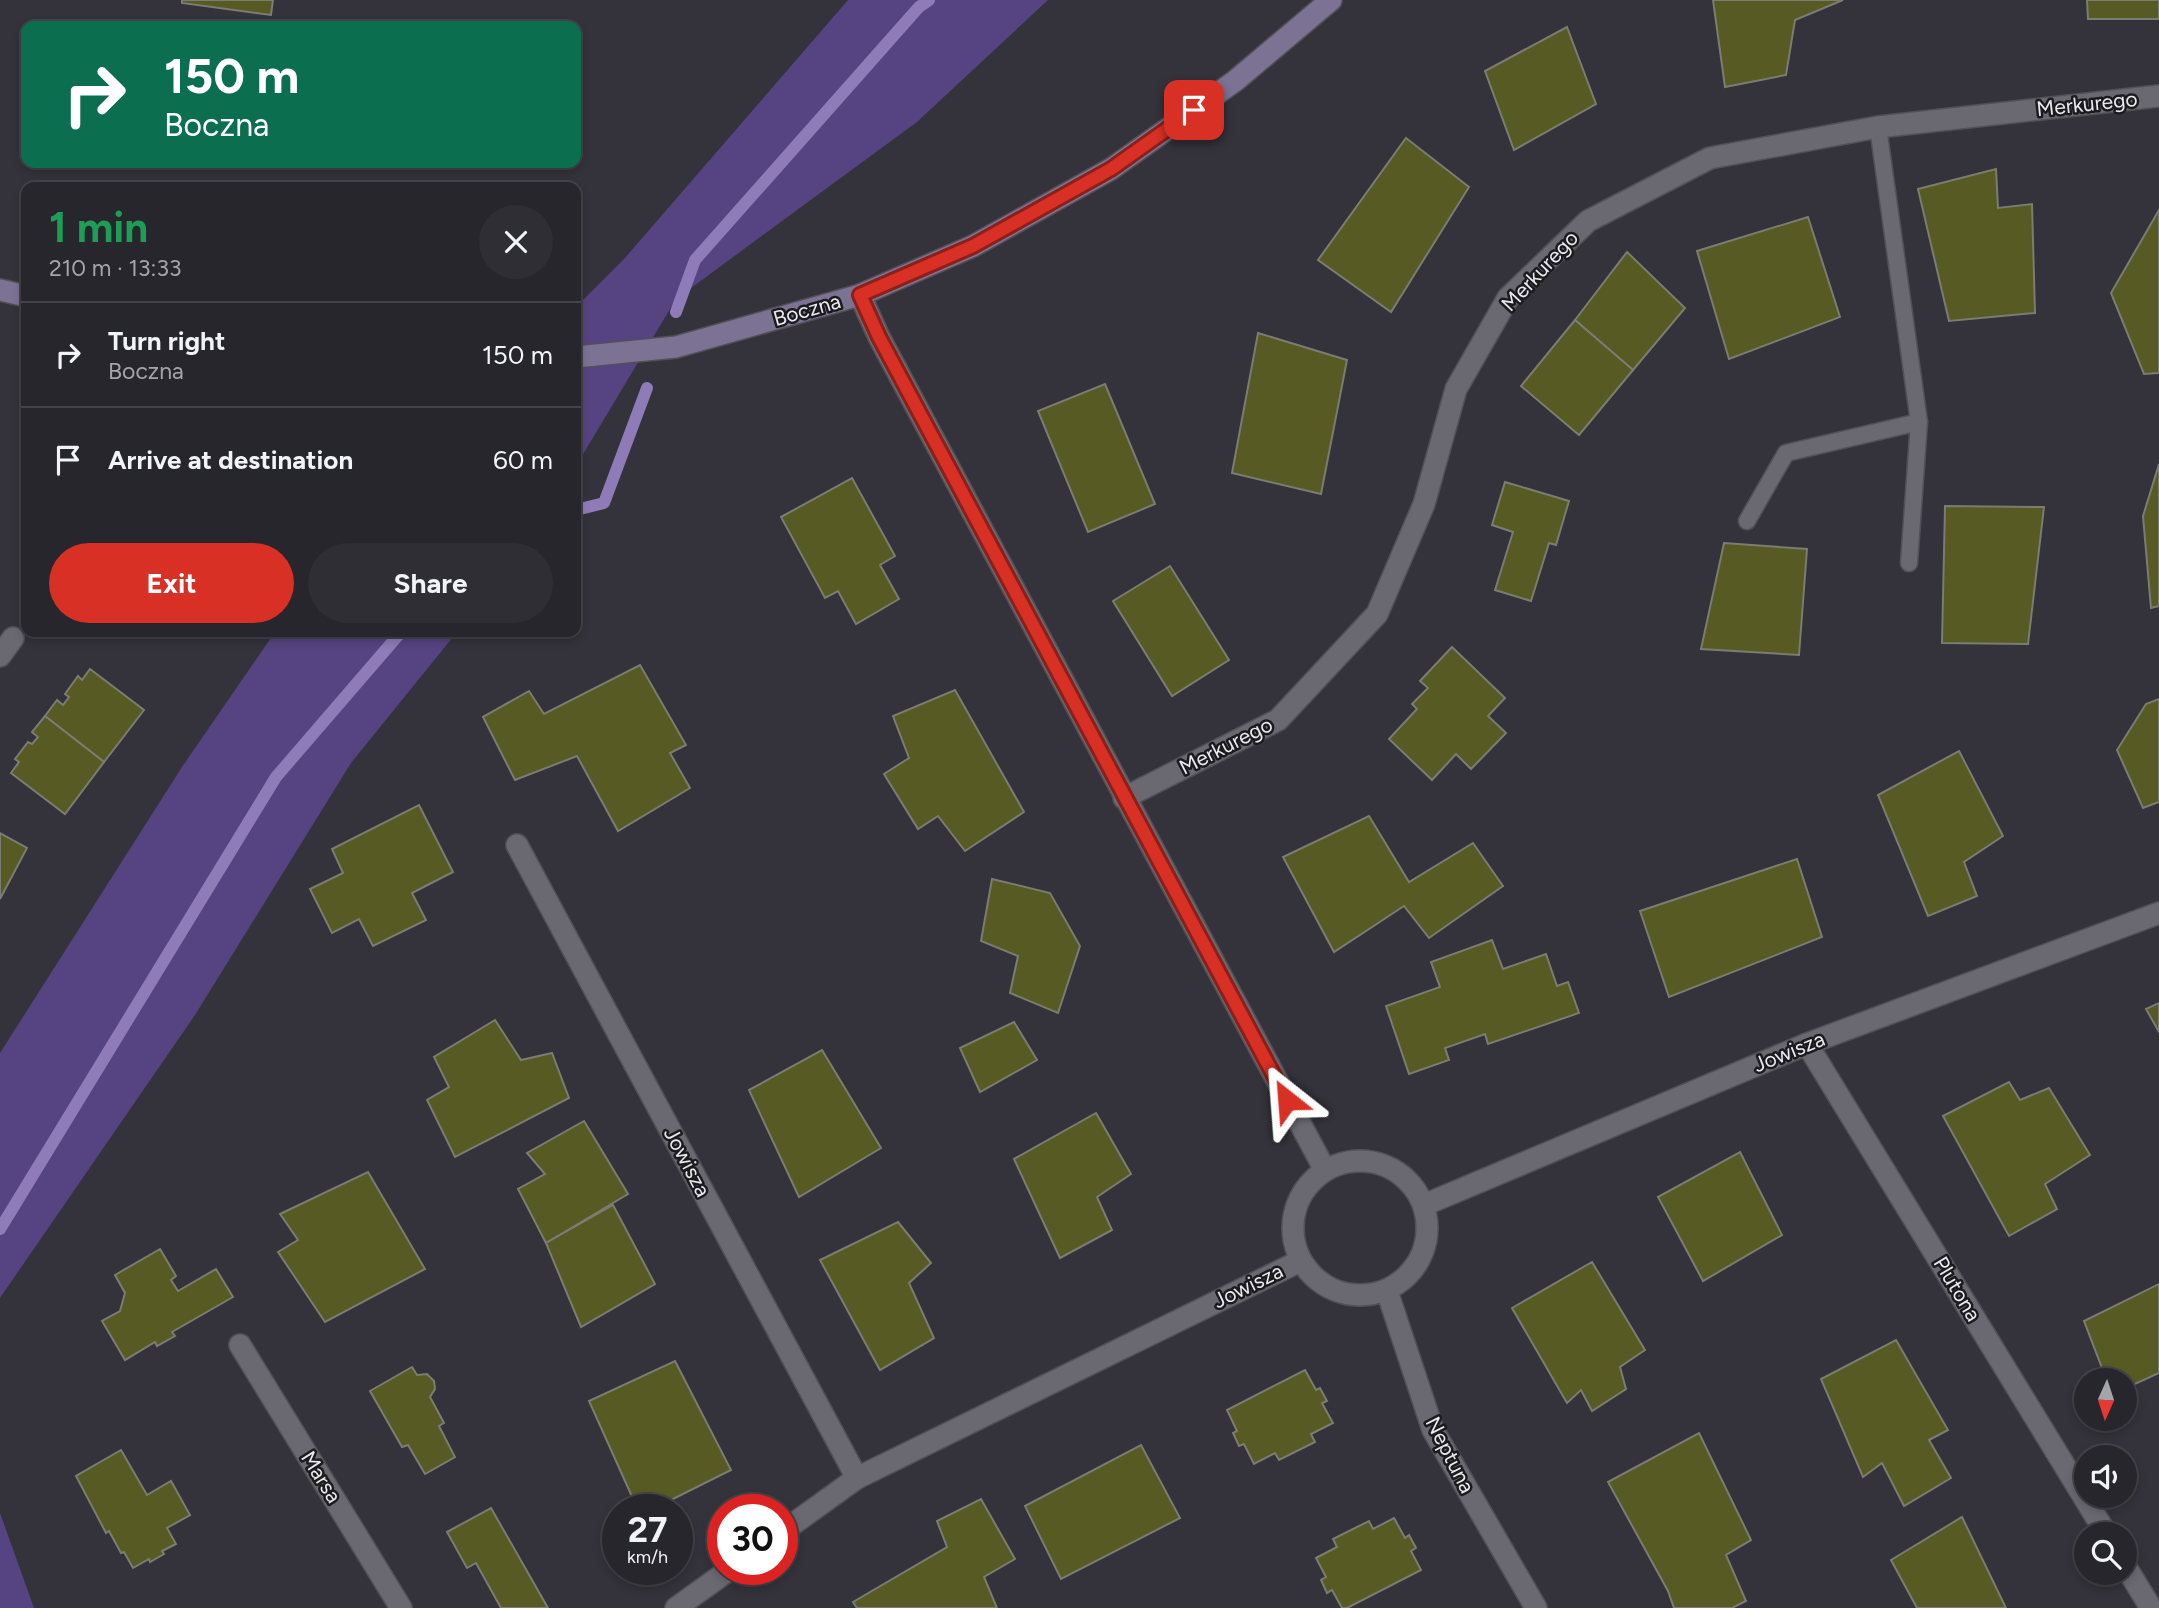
<!DOCTYPE html>
<html lang="en">
<head>
<meta charset="utf-8">
<style>
  body { margin:0; font-family:Figtree,sans-serif; background:#2f2e34; color:#f1f3f6; height:100vh; display:flex; flex-direction:column; font-size:26px; white-space:nowrap }
  * { box-sizing:border-box; margin:0 }
  p { font-size:23px; color:#a4a5a9 }
  .icon { flex:none; width:38px; height:38px; fill:none; stroke:currentColor; stroke-width:2; stroke-linecap:round; stroke-linejoin:round }
  .map { position:relative; flex:1; overflow:hidden }
  .drawer { position:absolute; left:21px; top:182px; width:560px; height:455px; display:flex; flex-direction:column; background:#27262c; border-radius:14px; box-shadow:0 4px 10px #0003,0 0 0 2px #434348 }
  .drawer>* { flex:none }
  .banner { position:absolute; left:21px; top:21px; width:560px; height:147px; border-radius:14px; box-shadow:0 4px 10px #0003,0 0 0 2px #434348; background:#0b6e4f; color:#fff; overflow:hidden }
  .needle { width:46px; rotate:183deg }
  .controls { position:absolute; left:2074px; top:1368px; display:grid; gap:14px }
  .controls a { display:grid; place-items:center; width:63px; height:63px; border-radius:50%; background:#27262c; box-shadow:0 4px 10px #0003,0 0 0 2px #434348; font-size:35px }
  .speed { position:absolute; left:602px; top:1494px; display:flex; gap:14px; font-size:35px; font-weight:700; text-align:center }
  .speed>* { display:grid; place-content:center; width:91px; height:91px; border-radius:50%; background:#27262c; box-shadow:0 4px 10px #0003,0 0 0 2px #434348; line-height:1 }
  .speed small { font-size:18px; font-weight:400 }
  .speed .limit { border:10px solid #d22; background:#fff; color:#111 }
  .pin { position:absolute; display:grid; place-items:center; width:60px; height:60px; color:#fff; margin:-30px; border-radius:14px; box-shadow:0 4px 10px #0006 }
  .me { position:absolute; width:77px; margin:-38px; rotate:332deg; stroke-linejoin:round; filter:drop-shadow(0 0 5px #0008) }
  .turn { display:flex; align-items:center; gap:24px; height:147px; padding:0 28px; font-size:32px }
  .turn .icon { width:91px; height:91px; stroke-width:2.5 }
  .turn b { display:block; font-size:49px; line-height:60px }
  .round { display:grid; place-items:center; flex:none; width:74px; height:74px; border-radius:37px; background:#2f2e34 }
  .headline { display:flex; align-items:center; justify-content:space-between; height:119px; padding:0 28px }
  h1 { font-size:42px; font-weight:700; line-height:52px; color:#1e9e55 }
  .cta { display:flex; gap:14px; margin-top:auto; padding:14px 28px }
  .cta a { flex:1; height:80px; border-radius:42px; background:#d93025; color:#fff; font-size:28px; font-weight:700; line-height:80px; text-align:center }
  .cta a+a { background:#2f2e34; color:#f1f3f6 }
  ul { padding:0; list-style:none }
  li { display:flex; align-items:center; gap:21px; height:105px; padding:0 28px; border-top:2px solid #434348 }
  li div { flex:1 }
  li b { display:block; font-size:26px }
  li em { font-style:normal }
  .map>svg:first-child { display:block }
</style>
</head>
<body>
<div class="map">
<svg width="2159" height="1608" viewBox="0 0 2159 1608">
  <rect width="100%" height="100%" fill="#34323a"/>
  <g fill="#564381">
    <path d="M848,0H1048L917,122L676,299L576,466V307L624,259Z"/>
    <path d="M275,632H457L351,763L195,1015L0,1298V1053L182,767Z"/>
    <path d="M0,1513L34,1608H0Z"/>
  </g>
  <g fill="none" stroke-linecap="round" stroke-linejoin="round">
    <g stroke="#8f7bb7" stroke-width="12">
      <path d="M676,312L695,260L919,7L929,0"/>
      <path d="M576,510L604,503L647,388"/>
      <path d="M0,1229L276,777L401,632"/>
    </g>
  </g>
  <g fill="#575a22" stroke="#7b7c72" stroke-width="2">
    <path d="M182,0H273L271,15L182,3Z"/>
    <path d="M1713,0H1843L1795,20L1786,75L1725,87Z"/>
    <path d="M2087,0H2159V19H2088Z"/>
    <path d="M1567,27L1596,104L1514,150L1485,71Z"/>
    <path d="M1406,138L1469,187L1391,312L1318,260Z"/>
    <path d="M1996,169L1998,208L2032,204L2035,313L1949,321L1918,189Z"/>
    <path d="M2159,210V373L2144,374L2111,293Z"/>
    <path d="M1808,217L1840,317L1729,359L1697,251Z"/>
    <path d="M1627,252L1685,308L1633,370L1575,320Z"/>
    <path d="M1575,320L1633,370L1579,435L1521,386Z"/>
    <path d="M1258,333L1347,360L1321,494L1232,473Z"/>
    <path d="M1105,384L1155,504L1088,532L1038,411Z"/>
    <path d="M2159,464V606L2151,608L2143,516Z"/>
    <path d="M852,478L895,556L880,565L899,599L856,624L838,591L825,598L781,517Z"/>
    <path d="M1505,482L1569,501L1556,545L1549,543L1531,601L1495,590L1513,532L1492,525Z"/>
    <path d="M1945,506L2044,507L2028,644L1942,643Z"/>
    <path d="M1724,543L1807,549L1799,655L1701,649Z"/>
    <path d="M1170,566L1229,660L1172,696L1113,601Z"/>
    <path d="M1452,647L1505,698L1488,716L1506,733L1471,769L1456,754L1432,780L1389,739L1417,709L1412,704L1428,688L1420,681Z"/>
    <path d="M640,665L686,745L670,753L690,788L618,831L577,756L515,780L483,717L529,691L544,714Z"/>
    <path d="M90,669L144,710L104,762L45,716L57,700L63,705L69,697L65,694L78,676L82,680Z"/>
    <path d="M955,690L1024,812L965,851L938,816L918,829L884,774L909,758L893,716Z"/>
    <path d="M2159,699V802L2143,808L2117,750L2146,704Z"/>
    <path d="M45,716L104,762L65,814L11,773L19,762L15,759L28,742L32,744L38,737L32,732Z"/>
    <path d="M1959,751L2003,836L1964,862L1977,896L1928,916L1878,795Z"/>
    <path d="M419,805L453,872L412,893L426,920L373,946L359,919L332,933L310,889L343,873L332,849Z"/>
    <path d="M1369,816L1409,882L1473,843L1503,886L1429,938L1404,906L1334,952L1283,857Z"/>
    <path d="M0,833L27,848L0,899Z"/>
    <path d="M1797,859L1822,937L1669,997L1640,911Z"/>
    <path d="M992,879L1050,893L1080,946L1058,1013L1010,993L1018,956L981,941Z"/>
    <path d="M1492,940L1503,969L1546,954L1557,986L1568,982L1579,1013L1488,1044L1485,1034L1445,1048L1449,1060L1409,1074L1386,1006L1440,987L1431,962Z"/>
    <path d="M2159,1003V1032L2146,1009Z"/>
    <path d="M495,1020L521,1060L552,1053L569,1098L455,1157L427,1100L449,1087L434,1057Z"/>
    <path d="M1014,1022L1037,1060L980,1092L960,1048Z"/>
    <path d="M822,1050L881,1148L799,1197L749,1090Z"/>
    <path d="M2009,1082L2020,1100L2049,1088L2090,1155L2045,1184L2057,1209L2009,1236L1943,1116Z"/>
    <path d="M1096,1113L1131,1174L1097,1197L1112,1230L1060,1258L1014,1159Z"/>
    <path d="M584,1121L628,1194L546,1243L518,1189L545,1174L527,1153Z"/>
    <path d="M1740,1152L1782,1235L1703,1281L1658,1197Z"/>
    <path d="M368,1172L425,1269L325,1322L278,1252L298,1240L280,1214Z"/>
    <path d="M613,1205L655,1284L581,1327L546,1243Z"/>
    <path d="M898,1222L931,1263L909,1283L934,1338L880,1370L820,1260Z"/>
    <path d="M160,1249L176,1276L171,1280L178,1291L216,1269L233,1297L172,1332L175,1336L157,1346L155,1342L125,1360L102,1321L120,1311L125,1293L115,1275Z"/>
    <path d="M1592,1262L1645,1350L1620,1367L1626,1389L1592,1411L1581,1390L1567,1403L1512,1308Z"/>
    <path d="M2159,1284V1373L2124,1389V1381H2107L2084,1321Z"/>
    <path d="M1896,1340L1948,1430L1929,1440L1951,1478L1904,1506L1882,1463L1863,1477L1821,1379Z"/>
    <path d="M675,1361L731,1470L651,1510H638L589,1401Z"/>
    <path d="M412,1367L417,1375L427,1374L434,1381L435,1389L430,1397L444,1423L439,1426L455,1457L425,1474L408,1445L402,1447L370,1391Z"/>
    <path d="M1305,1370L1316,1390L1320,1388L1327,1401L1322,1403L1333,1423L1311,1434L1315,1442L1279,1460L1275,1453L1254,1464L1244,1444L1239,1446L1233,1433L1237,1431L1227,1410Z"/>
    <path d="M1699,1433L1751,1540L1726,1555L1746,1601L1732,1608H1674L1668,1591L1608,1482Z"/>
    <path d="M1141,1445L1180,1518L1061,1579L1025,1506Z"/>
    <path d="M121,1450L147,1495L171,1481L190,1515L167,1528L176,1544L162,1551L164,1554L150,1562L149,1559L133,1568L124,1552L121,1553L109,1531L106,1533L76,1476Z"/>
    <path d="M981,1499L1015,1559L984,1577L997,1608H857L853,1602L947,1547L937,1521Z"/>
    <path d="M491,1508L548,1608H501L476,1563L467,1568L447,1532Z"/>
    <path d="M1962,1517L2006,1608H1917L1891,1560Z"/>
    <path d="M1394,1518L1405,1538L1409,1535L1416,1548L1411,1551L1421,1570L1347,1608H1342L1332,1590L1327,1593L1321,1580L1326,1577L1316,1558L1337,1547L1333,1539L1369,1521L1373,1529Z"/>
  </g>
  <g fill="none" stroke-linecap="round" stroke-linejoin="round">
    <defs>
      <g id="lane">
        <path d="M1747,521L1786,453L1919,422L1878,127"/>
        <path d="M1909,563L1919,422"/>
      </g>
      <g id="street">
        <path d="M860,295L879,337L1325,1170"/>
        <path d="M0,656L13,638"/>
        <path d="M1124,798L1278,720L1377,614L1424,504L1456,389L1508,298L1588,221L1710,158L1878,127L2159,96"/>
        <path d="M517,845L857,1478"/>
        <path d="M1807,1044L2107,1535"/>
        <circle cx="1360" cy="1228" r="67"/>
        <path d="M1424,1205L1807,1044L2159,913"/>
        <path d="M1387,1291L1433,1430L1536,1608"/>
        <path d="M240,1345L401,1608"/>
        <path d="M782,1532L857,1478L1300,1261"/>
        <path d="M2124,1564L2151,1608"/>
        <path d="M676,1608L729,1570"/>
      </g>
      <g id="secondary">
        <path d="M0,290L26,296"/>
        <path d="M576,357L676,347L860,295L973,246L1111,169L1235,81L1331,0"/>
      </g>
    </defs>
    <use href="#lane" stroke="#515056" stroke-width="19"/>
    <use href="#street" stroke="#515056" stroke-width="24"/>
    <use href="#secondary" stroke="#515056" stroke-width="24"/>
    <use href="#lane" stroke="#6a6871" stroke-width="16"/>
    <use href="#street" stroke="#6a6871" stroke-width="21"/>
    <use href="#secondary" stroke="#7c7294" stroke-width="21"/>
  </g>
  <g fill="none" stroke-linecap="round" stroke-linejoin="round">
    <defs>
      <path id="route" d="M1194,110L1111,169L973,246L860,295L879,337L1287,1100"/>
    </defs>
    <use href="#route" stroke="#8d1f18" stroke-width="18"/>
    <use href="#route" stroke="#d93025" stroke-width="12"/>
  </g>
  <g text-anchor="middle" stroke-width="5" stroke-linejoin="round" paint-order="stroke">
    <g font-size="21" fill="#eae9ee" stroke="#1b1a1e">
      <text transform="translate(2087 104) rotate(-6)" y="7">Merkurego</text>
      <text transform="translate(1540 271) rotate(-47)" y="7">Merkurego</text>
      <text transform="translate(807 310) rotate(-16)" y="7">Boczna</text>
      <text transform="translate(1226 746) rotate(-27)" y="7">Merkurego</text>
      <text transform="translate(1789 1052) rotate(-22)" y="7">Jowisza</text>
      <text transform="translate(687 1162) rotate(62)" y="7">Jowisza</text>
      <text transform="translate(1248 1286) rotate(-26)" y="7">Jowisza</text>
      <text transform="translate(1957 1289) rotate(59)" y="7">Plutona</text>
      <text transform="translate(1450 1455) rotate(63)" y="7">Neptuna</text>
      <text transform="translate(321 1477) rotate(58)" y="7">Marsa</text>
    </g>
  </g>
</svg>
<div class="controls">
<a><svg class="needle" viewBox="-14 -14 28 28"><path d="M0-13l5 13h-10z" fill="#e53935"/><path d="M0 13l5-13h-10z" fill="#a4a5a9"/></svg></a>
<a><svg class="icon" aria-label="sound" viewBox="0 0 24 24"><path d="M4 9h4l5-4v14l-5-4H4zM17 9q2 3 0 6"/></svg></a>
<a><svg class="icon" aria-label="search" viewBox="0 0 24 24"><circle cx="10" cy="10" r="6"/><path d="M15 15l6 6"/></svg></a>
</div>
<div class="speed"><div>27<small>km/h</small></div><div class="limit">30</div></div>
<div class="pin" style="left:1194px;top:110px;background:#d93025"><svg class="icon" aria-label="arrive" viewBox="0 0 24 24"><path d="M6 21V4h12l-3 4 3 4H6"/></svg></div>
<svg class="me" style="left:1287px;top:1100px" viewBox="-20 -20 40 40"><path d="M0-17L14 15 0 8-14 15z" fill="#d93025" stroke="#fff" stroke-width="4"/></svg>
<div class="banner">
<div class="turn"><svg class="icon" aria-label="right" viewBox="0 0 24 24"><path d="M7 20v-9h11M14 6l5 5-5 5"/></svg><div><b>150 m</b>Boczna</div></div>
</div>
<section class="drawer">
<div class="headline"><div><h1>1 min</h1><p>210 m · 13:33</p></div><a class="round"><svg class="icon" aria-label="close" viewBox="0 0 24 24"><path d="M6 6l12 12M18 6L6 18"/></svg></a></div>
<ul>
<li><svg class="icon" aria-label="right" viewBox="0 0 24 24"><path d="M7 20v-9h11M14 6l5 5-5 5"/></svg><div><b>Turn right</b><p>Boczna</p></div><em>150 m</em></li>
<li><svg class="icon" aria-label="arrive" viewBox="0 0 24 24"><path d="M6 21V4h12l-3 4 3 4H6"/></svg><div><b>Arrive at destination</b></div><em>60 m</em></li>
</ul>
<div class="cta"><a>Exit</a><a>Share</a></div>
</section>
</div>
</body>
</html>
